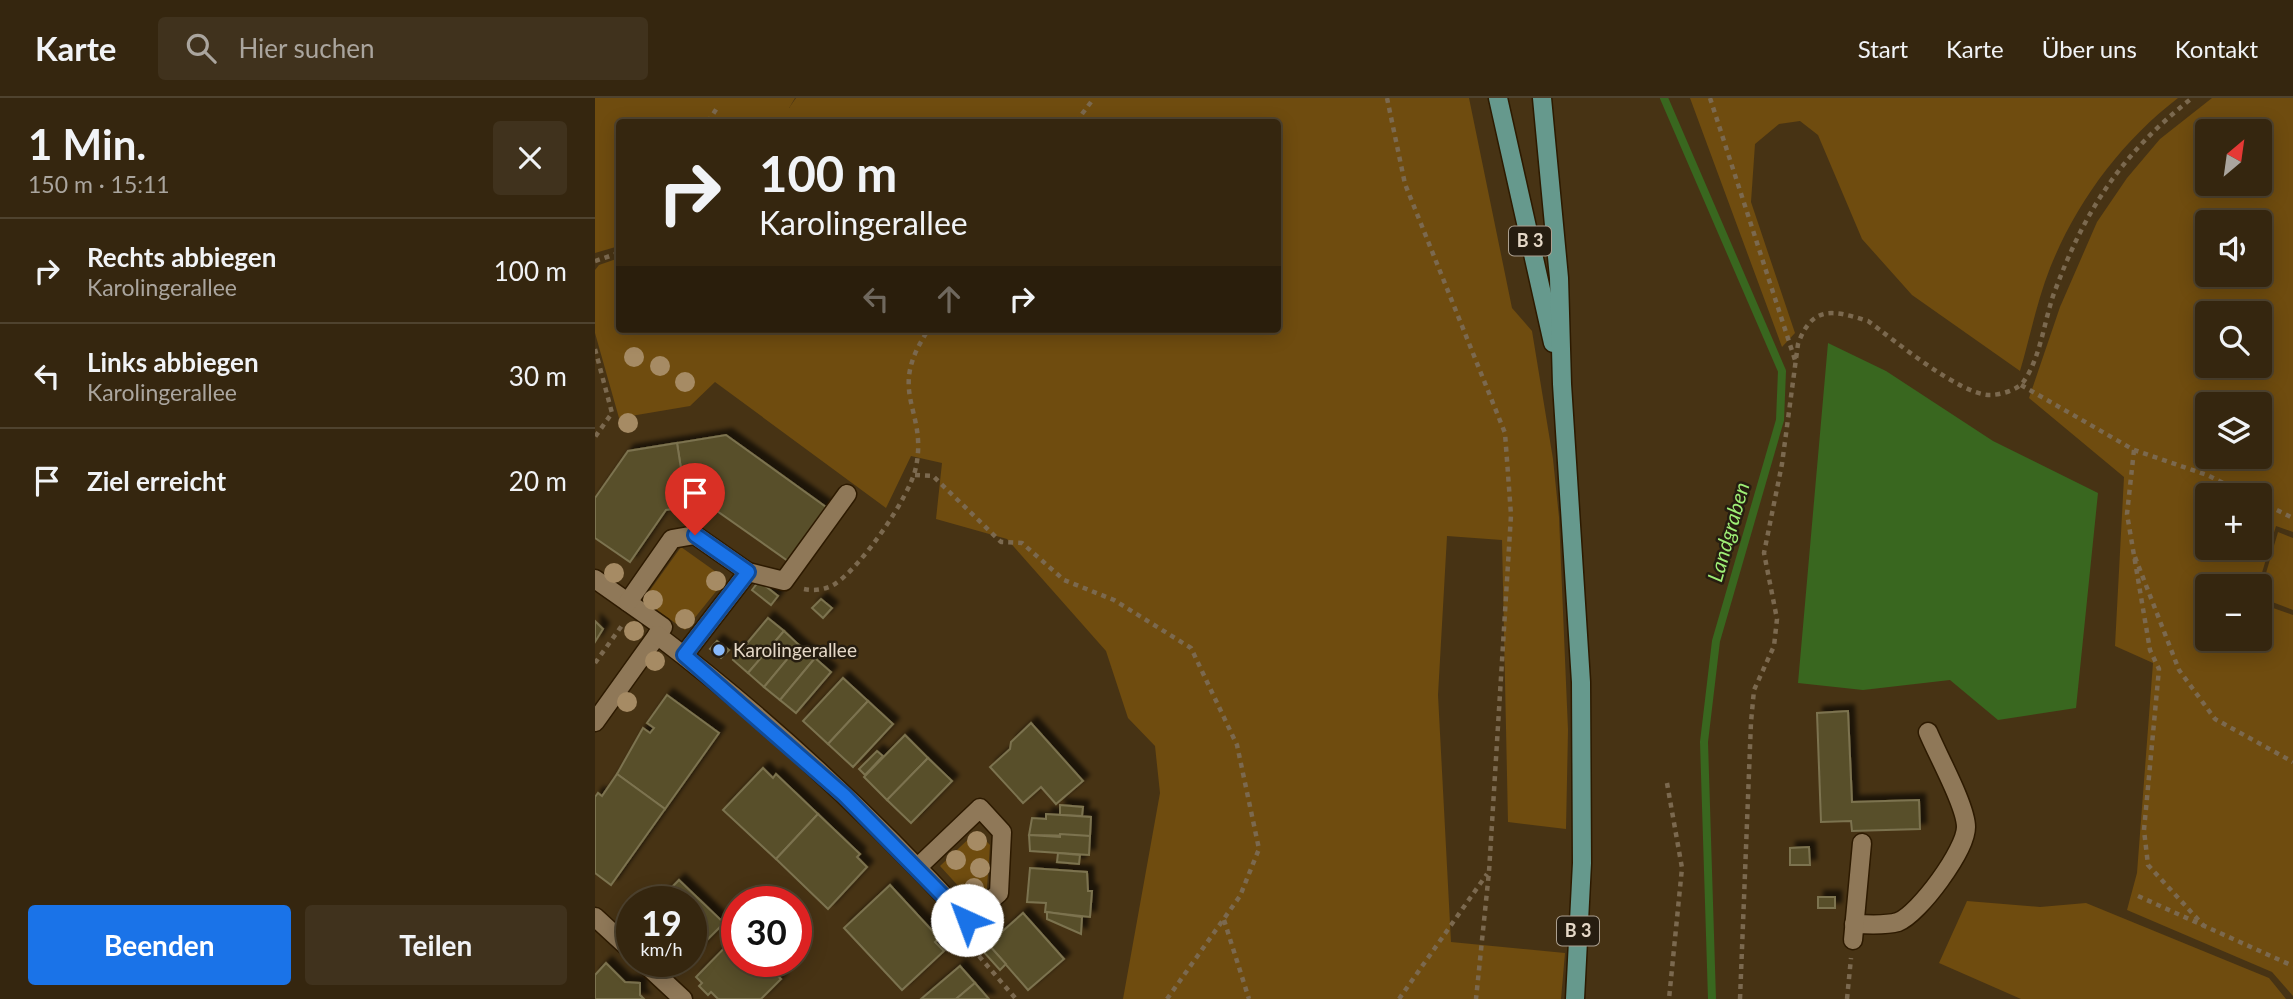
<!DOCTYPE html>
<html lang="de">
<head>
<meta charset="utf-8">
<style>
  body { margin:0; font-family:Lato,sans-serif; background:#40321d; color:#f1f3f6; height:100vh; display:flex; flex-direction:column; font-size:26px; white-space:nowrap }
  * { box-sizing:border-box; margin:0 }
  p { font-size:23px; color:#aaa59e }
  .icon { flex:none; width:38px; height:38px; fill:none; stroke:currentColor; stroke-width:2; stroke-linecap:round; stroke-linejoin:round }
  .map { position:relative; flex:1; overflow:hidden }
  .sheet { display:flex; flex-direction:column; background:#35260f; width:595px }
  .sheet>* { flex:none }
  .guide { position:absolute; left:21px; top:21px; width:665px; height:214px; border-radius:7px; box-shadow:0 4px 18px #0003,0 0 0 2px #4f432f; background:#35260f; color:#f1f3f6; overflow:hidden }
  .needle { width:46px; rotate:29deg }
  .tools { position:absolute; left:1600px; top:21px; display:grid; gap:14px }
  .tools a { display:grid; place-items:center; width:77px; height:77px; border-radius:7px; background:#35260f; box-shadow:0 4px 18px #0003,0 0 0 2px #4f432f; font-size:35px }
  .speed { position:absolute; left:21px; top:788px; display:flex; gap:14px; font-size:35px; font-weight:700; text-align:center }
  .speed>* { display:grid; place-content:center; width:91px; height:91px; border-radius:50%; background:#35260f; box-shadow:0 4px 18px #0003,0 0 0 2px #4f432f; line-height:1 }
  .speed small { font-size:18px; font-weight:400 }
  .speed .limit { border:10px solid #d22; background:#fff; color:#111 }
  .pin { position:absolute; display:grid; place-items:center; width:60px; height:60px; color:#fff; margin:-72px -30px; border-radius:50% 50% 50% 0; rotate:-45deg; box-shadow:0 0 7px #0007 }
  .pin .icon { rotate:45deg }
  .me { position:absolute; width:77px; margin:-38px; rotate:317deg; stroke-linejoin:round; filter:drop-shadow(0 0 5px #0008) }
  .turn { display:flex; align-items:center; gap:24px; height:147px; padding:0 28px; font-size:32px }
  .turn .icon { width:91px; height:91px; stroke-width:2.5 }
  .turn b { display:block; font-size:49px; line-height:60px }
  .lanes { display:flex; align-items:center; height:66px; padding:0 28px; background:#0003; justify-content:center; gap:35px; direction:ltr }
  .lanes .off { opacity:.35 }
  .round { display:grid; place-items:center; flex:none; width:74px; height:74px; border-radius:7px; background:#40321d }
  .overview { display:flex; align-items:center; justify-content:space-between; height:119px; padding:0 28px }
  h1 { font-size:42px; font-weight:700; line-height:52px }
  .primary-button { display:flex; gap:14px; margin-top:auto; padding:14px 28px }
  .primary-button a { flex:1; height:80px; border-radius:7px; background:#1a73e8; color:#fff; font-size:28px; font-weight:700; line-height:80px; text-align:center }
  .primary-button a+a { background:#40321d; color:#f1f3f6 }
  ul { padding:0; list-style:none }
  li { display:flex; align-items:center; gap:21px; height:105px; padding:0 28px; border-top:2px solid #4f432f }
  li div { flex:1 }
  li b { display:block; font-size:26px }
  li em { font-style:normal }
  header { display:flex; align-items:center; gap:42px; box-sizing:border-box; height:98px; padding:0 35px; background:#35260f; border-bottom:2px solid #4f432f }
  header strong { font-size:33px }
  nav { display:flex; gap:38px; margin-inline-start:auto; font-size:24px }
  .search { width:490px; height:63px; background:#40321d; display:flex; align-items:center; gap:18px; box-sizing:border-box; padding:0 24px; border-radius:7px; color:#aaa59e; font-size:26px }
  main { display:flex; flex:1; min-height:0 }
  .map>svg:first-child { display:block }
</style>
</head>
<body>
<header>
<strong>Karte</strong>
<div class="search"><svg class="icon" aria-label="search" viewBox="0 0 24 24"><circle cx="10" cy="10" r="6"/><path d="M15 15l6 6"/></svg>Hier suchen</div>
<nav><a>Start</a><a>Karte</a><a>Über uns</a><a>Kontakt</a></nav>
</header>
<main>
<section class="sheet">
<div class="overview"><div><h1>1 Min.</h1><p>150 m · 15:11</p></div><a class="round"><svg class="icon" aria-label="close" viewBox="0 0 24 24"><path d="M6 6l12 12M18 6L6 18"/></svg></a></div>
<ul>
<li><svg class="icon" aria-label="right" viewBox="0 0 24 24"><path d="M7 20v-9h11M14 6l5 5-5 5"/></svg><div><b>Rechts abbiegen</b><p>Karolingerallee</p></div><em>100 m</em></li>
<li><svg class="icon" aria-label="left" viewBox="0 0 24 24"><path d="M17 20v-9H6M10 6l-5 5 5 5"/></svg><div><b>Links abbiegen</b><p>Karolingerallee</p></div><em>30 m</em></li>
<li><svg class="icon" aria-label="arrive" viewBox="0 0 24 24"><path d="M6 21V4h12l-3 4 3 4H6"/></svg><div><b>Ziel erreicht</b></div><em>20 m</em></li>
</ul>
<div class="primary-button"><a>Beenden</a><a>Teilen</a></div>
</section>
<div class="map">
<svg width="1698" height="901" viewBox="0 0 1698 901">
  <defs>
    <filter id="shadow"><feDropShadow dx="6" dy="-6" stdDeviation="2" flood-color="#0009"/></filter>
  </defs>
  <rect width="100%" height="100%" fill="#473314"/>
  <g fill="#6f4c0f" fill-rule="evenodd">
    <path d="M0,0H200L194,10L201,0H874L917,210L937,233L958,361L964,419L973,632L971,731L913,724L907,442L852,438L843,597L856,844L970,855L966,901H528L565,695L560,648L533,620L511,553L412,441L341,421L347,365L316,358L291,410L120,284L95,308L24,320L0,235V172L4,167L24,160V231H682V24H24V148L0,155Z"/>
    <path d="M1095,0H1583C1526,44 1482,103 1455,170C1442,203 1435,239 1425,273L1317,197L1267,141L1223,37L1205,23L1184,26L1160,46L1156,104L1200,235L1187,249Z"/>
    <path d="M1617,0H1698V434L1681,428L1663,488H1612V541H1664V505L1698,517V898L1677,874L1532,812L1542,775L1558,565L1520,548L1529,379L1434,300L1465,209L1502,124L1532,80L1565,41ZM1612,33H1664V86H1612ZM1612,124H1664V177H1612ZM1612,215H1664V268H1612ZM1612,306H1664V359H1612ZM1612,397H1664V450H1612Z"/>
    <path d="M1683,434L1698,440V512L1664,499Z"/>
    <path d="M86,449L131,481L90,532L48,502Z"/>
    <path d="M382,733L395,747L392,790L377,803L345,768Z"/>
    <path d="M1372,803L1445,809L1491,805L1674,880L1691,901H1426L1344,865Z"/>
  </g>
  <path fill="#39671f" d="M1233,245L1291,273L1398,343L1503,395L1481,610L1403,622L1355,582L1268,592L1203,585Z"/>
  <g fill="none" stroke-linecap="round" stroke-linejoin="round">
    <path stroke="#39671f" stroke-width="8" d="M1069,0L1187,273L1185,322L1121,543L1109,644L1117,901"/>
  </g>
  <g fill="#584f2c" stroke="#7c734f" stroke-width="2" filter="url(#shadow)">
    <path d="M131,337L231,409L193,463L112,406L92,409L82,345Z"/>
    <path d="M82,345L92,409L71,412L35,464L0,440V400L33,353Z"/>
    <path d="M164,483L183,498L176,507L157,492Z"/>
    <path d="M226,501L237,510L228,520L217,510Z"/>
    <path d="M173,520L189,533L153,575L138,562Z"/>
    <path d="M0,523L8,531L0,544Z"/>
    <path d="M189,533L204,547L169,589L153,575Z"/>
    <path d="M122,543L134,552L126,560L115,551Z"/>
    <path d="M204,547L220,560L185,602L169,589Z"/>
    <path d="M220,560L236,574L201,615L185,602Z"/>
    <path d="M248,580L273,603L233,646L208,623Z"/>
    <path d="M72,597L124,635L70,711L22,676L48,630L55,635L59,630L52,625Z"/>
    <path d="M273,603L298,626L258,669L233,646Z"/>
    <path d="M1253,613L1257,704L1324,702L1325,731L1257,733L1256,723L1226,724L1222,615Z"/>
    <path d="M436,625L488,683L461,706L446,689L428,705L395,669L415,651L416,644Z"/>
    <path d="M310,637L333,660L292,702L269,679Z"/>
    <path d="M282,653L288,658L270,677L264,671Z"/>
    <path d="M333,660L357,683L316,725L292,702Z"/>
    <path d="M168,670L178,680L181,676L223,716L181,761L128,712Z"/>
    <path d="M22,676L70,711L16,787L0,775V699L3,695L7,698Z"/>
    <path d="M465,707L488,709L487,718L465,717Z"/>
    <path d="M223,716L265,756L262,759L272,769L233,811L181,761Z"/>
    <path d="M451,716L496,719L495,738L434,737L437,720L451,721Z"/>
    <path d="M465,736L495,738L494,757L435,753L434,737L465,739Z"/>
    <path d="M1214,749L1215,767H1195V750Z"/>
    <path d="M463,755L485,757L484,766L462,764Z"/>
    <path d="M435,770L492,774L493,793H497L495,819L450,814L451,805L432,804Z"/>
    <path d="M84,782L129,825L96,858V803H63Z"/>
    <path d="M295,787L344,840L340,844L349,853L307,892L249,830Z"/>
    <rect x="1223" y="799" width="17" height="11"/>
    <path d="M452,814L487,819L486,836L452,821Z"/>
    <path d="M428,815L469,861L433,892L393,846Z"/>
    <path d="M141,838L142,863H167L186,881L166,901H123L116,894L113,897L104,888L107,885L101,879Z"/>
    <path d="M393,846L411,866L405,872L386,851Z"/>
    <path d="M11,865L30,884L45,885V897L49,901H0V877Z"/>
    <path d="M365,868L380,885L361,901H326Z"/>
    <path d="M380,885L394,901H361Z"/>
  </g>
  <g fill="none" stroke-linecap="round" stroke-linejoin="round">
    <defs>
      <g id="minor">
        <path d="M0,481L68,529L0,624"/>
        <path d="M33,504L77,441L100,437L153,474L189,483L252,396"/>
        <path d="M62,537C174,622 277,719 372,822L404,795L407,734L385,710L323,769"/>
        <path d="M89,557L153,474"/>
        <path d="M0,819L37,853"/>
        <path d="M1259,826C1273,826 1289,828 1303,824C1324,816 1371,752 1371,729C1371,708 1342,656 1333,634"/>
        <path d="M1258,842L1267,745"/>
        <path d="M47,863L88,901"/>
      </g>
      <g id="major">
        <path d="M903,0L958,245"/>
        <path d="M947,0L964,180L967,286L986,584L987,765L980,901"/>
      </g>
    </defs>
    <use href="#minor" stroke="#2d1a00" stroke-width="21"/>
    <use href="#major" stroke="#2d1a00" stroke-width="21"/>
    <g stroke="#7b694f" stroke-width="4.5" stroke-dasharray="5 5" stroke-linecap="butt">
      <path d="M792,0L810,86L910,335L916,417L894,774L881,901"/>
      <path d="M1115,0L1200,262"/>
      <path d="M113,24L122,10"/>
      <path d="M481,24L499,0"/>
      <path d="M0,163L24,155"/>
      <path d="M0,251L17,315L0,339"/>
      <path d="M1426,287L1539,352L1612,377L1652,397"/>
      <path d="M1539,352L1532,416L1555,552L1564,571L1549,732L1553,767L1609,828"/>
      <path d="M320,377L338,378L406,444L427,445L469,482L519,502L596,550L642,647L664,751L645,798L572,901"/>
      <path d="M1664,403L1698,420"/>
      <path d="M1540,459L1584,572L1620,621L1698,664"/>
      <path d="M209,491C219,493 230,492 240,486C266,469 315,399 321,369C333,310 290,295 334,231"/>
      <path d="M0,565L28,526"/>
      <path d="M1072,685L1087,770L1074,901"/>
      <path d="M1543,798L1698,868"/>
      <path d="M629,822L654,901"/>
      <path d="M371,843L421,901"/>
      <path d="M804,901L892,776"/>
      <path d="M1145,901L1156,624L1159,592L1179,548L1182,521L1169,455L1187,366L1203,246C1217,207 1238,212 1273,223C1299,242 1365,297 1395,297C1405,297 1423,292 1429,283C1445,260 1449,225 1458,198C1489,113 1526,56 1597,0"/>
      <path d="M1252,901L1256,860"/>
    </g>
    <use href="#minor" stroke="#8f7858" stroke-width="18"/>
    <use href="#major" stroke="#66998d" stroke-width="18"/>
  </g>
  <g fill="#a68b64">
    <circle cx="39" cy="259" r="10"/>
    <circle cx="65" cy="268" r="10"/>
    <circle cx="90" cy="284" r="10"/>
    <circle cx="33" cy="325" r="10"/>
    <circle cx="19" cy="475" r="10"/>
    <circle cx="121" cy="483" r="10"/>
    <circle cx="58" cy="502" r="10"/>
    <circle cx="90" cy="521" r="10"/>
    <circle cx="39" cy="533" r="10"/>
    <circle cx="60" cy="563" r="10"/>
    <circle cx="32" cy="604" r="10"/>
    <circle cx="382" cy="743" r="10"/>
    <circle cx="361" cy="762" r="10"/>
    <circle cx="385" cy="770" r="10"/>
    <circle cx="379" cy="790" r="10"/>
  </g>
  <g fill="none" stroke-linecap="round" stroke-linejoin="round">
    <defs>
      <path id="route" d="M100,437L153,474L89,557L249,697L372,822"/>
    </defs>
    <use href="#route" stroke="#114b97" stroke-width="18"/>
    <use href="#route" stroke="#1a73e8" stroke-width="12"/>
  </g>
  <circle fill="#89bafc" stroke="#261d10" stroke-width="2.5" cx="124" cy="552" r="7"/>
  <g text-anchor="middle" stroke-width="5" stroke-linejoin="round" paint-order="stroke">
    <g fill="#261d10" stroke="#aca090" stroke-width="2">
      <rect x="914" y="128.5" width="42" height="29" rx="5"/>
      <rect x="962" y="818.5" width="42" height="29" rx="5"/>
    </g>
    <g font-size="18" font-weight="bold" fill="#e5d8c7">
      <text x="935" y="149">B 3</text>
      <text x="983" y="839">B 3</text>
    </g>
    <g font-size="19" fill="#e5d8c7" stroke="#261d10" text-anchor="start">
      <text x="138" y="559">Karolingerallee</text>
    </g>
    <g font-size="21" font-style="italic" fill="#9eee75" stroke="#261d10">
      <text transform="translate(1134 434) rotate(-74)" y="7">Landgraben</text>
    </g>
  </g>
</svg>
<div class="tools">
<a><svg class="needle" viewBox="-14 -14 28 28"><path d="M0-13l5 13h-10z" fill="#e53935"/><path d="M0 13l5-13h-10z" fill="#aaa59e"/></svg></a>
<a><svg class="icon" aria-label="sound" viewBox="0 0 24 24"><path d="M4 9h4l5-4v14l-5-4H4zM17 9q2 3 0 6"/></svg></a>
<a><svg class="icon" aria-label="search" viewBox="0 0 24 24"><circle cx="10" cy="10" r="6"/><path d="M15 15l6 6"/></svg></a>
<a><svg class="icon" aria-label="layers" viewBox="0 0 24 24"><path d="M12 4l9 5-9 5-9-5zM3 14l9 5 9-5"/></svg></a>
<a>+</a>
<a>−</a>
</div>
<div class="speed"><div>19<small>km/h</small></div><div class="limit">30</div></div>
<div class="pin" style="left:100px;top:437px;background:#d93025"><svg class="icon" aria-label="arrive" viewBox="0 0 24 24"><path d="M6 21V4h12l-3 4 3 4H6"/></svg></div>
<svg class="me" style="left:372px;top:822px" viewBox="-20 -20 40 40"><circle r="19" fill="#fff"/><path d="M0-13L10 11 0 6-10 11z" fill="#1a73e8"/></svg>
<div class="guide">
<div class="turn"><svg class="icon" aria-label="right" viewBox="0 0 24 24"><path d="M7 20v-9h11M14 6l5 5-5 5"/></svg><div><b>100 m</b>Karolingerallee</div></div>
<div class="lanes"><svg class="icon off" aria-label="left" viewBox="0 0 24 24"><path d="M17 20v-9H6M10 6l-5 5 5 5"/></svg><svg class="icon off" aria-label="ahead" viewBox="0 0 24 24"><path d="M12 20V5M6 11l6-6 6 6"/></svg><svg class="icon" aria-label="right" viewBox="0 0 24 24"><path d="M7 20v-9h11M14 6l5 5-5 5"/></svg></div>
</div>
</div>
</main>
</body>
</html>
